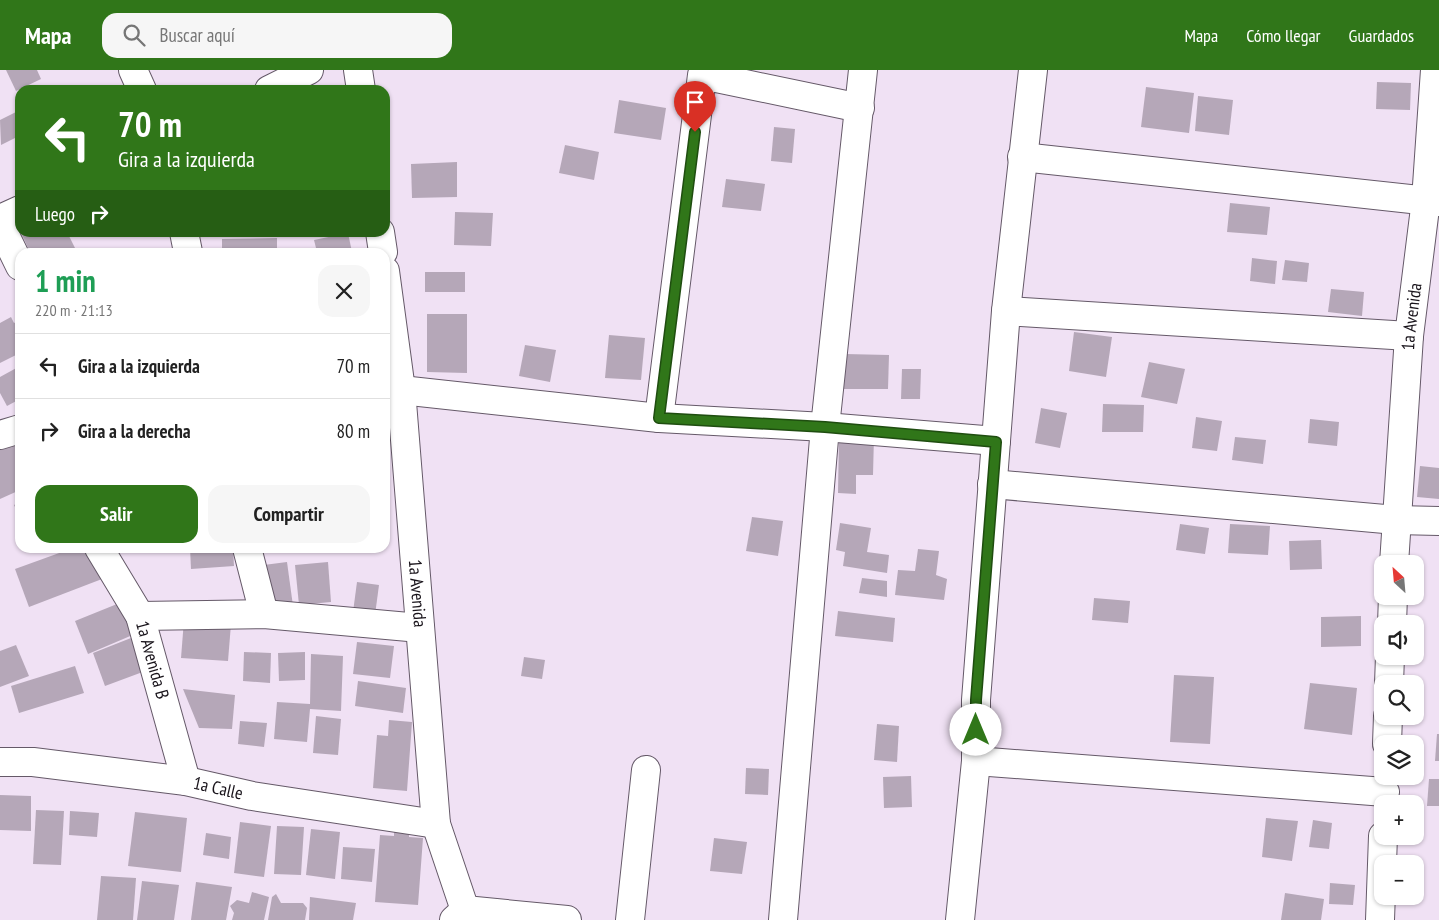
<!DOCTYPE html>
<html lang="es">
<head>
<meta charset="utf-8">
<style>
  body { margin:0; font-family:"PT Sans Narrow",sans-serif; background:#f6f6f6; color:#222; height:100vh; display:flex; flex-direction:column; font-size:19px; white-space:nowrap }
  * { box-sizing:border-box; margin:0 }
  p { font-size:16px; color:#767676 }
  .icon { flex:none; width:28px; height:28px; fill:none; stroke:currentColor; stroke-width:2; stroke-linecap:round; stroke-linejoin:round }
  .map { position:relative; flex:1; overflow:hidden }
  .drawer { position:absolute; left:15px; top:178px; width:375px; height:305px; display:flex; flex-direction:column; background:#fff; border-radius:15px; box-shadow:0 1px 4px #0004 }
  .drawer>* { flex:none }
  .banner { position:absolute; left:15px; top:15px; width:375px; height:152px; border-radius:15px; box-shadow:0 1px 4px #0004; background:#307619; color:#fff; overflow:hidden }
  .needle { width:32px; rotate:334deg }
  .controls { position:absolute; left:1374px; top:485px; display:grid; gap:10px }
  .controls a { display:grid; place-items:center; width:50px; height:50px; border-radius:10px; background:#fff; box-shadow:0 1px 4px #0004; font-size:25px }
  .pin { position:absolute; display:grid; place-items:center; width:42px; height:42px; color:#fff; margin:-51px -21px; border-radius:50% 50% 50% 0; rotate:-45deg; box-shadow:0 0 5px #0007 }
  .pin .icon { rotate:45deg }
  .me { position:absolute; width:55px; margin:-28px; rotate:0deg; stroke-linejoin:round; filter:drop-shadow(0 0 4px #0008) }
  .turn { display:flex; align-items:center; gap:18px; height:105px; padding:0 20px; font-size:22px }
  .turn .icon { width:65px; height:65px; stroke-width:2.5 }
  .turn b { display:block; font-size:35px; line-height:42px }
  .then { display:flex; align-items:center; height:48px; padding:0 20px; background:#0003; gap:10px; font-size:19px }
  .round { display:grid; place-items:center; flex:none; width:52px; height:52px; border-radius:15px; background:#f6f6f6 }
  .overview { display:flex; align-items:center; justify-content:space-between; height:85px; padding:0 20px }
  h1 { font-size:30px; font-weight:700; line-height:38px; color:#1e9e55 }
  .primary-button { display:flex; gap:10px; margin-top:auto; padding:10px 20px }
  .primary-button a { flex:1; height:58px; border-radius:15px; background:#307619; color:#fff; font-size:20px; font-weight:700; line-height:58px; text-align:center }
  .primary-button a+a { background:#f6f6f6; color:#222 }
  ul { padding:0; list-style:none }
  li { display:flex; align-items:center; gap:15px; height:65px; padding:0 20px; border-top:1px solid #e0e0e0 }
  li div { flex:1 }
  li b { display:block; font-size:19px }
  li em { font-style:normal }
  header { display:flex; align-items:center; gap:30px; box-sizing:border-box; height:70px; padding:0 25px; background:#307619; color:#fff }
  header strong { font-size:24px }
  nav { display:flex; gap:28px; margin-inline-start:auto; font-size:18px }
  .search { width:350px; height:45px; background:#f6f6f6; display:flex; align-items:center; gap:12px; box-sizing:border-box; padding:0 18px; border-radius:15px; color:#767676; font-size:19px }
  .map>svg:first-child { display:block }
</style>
</head>
<body>
<header>
<strong>Mapa</strong>
<div class="search"><svg class="icon" aria-label="search" viewBox="0 0 24 24"><circle cx="10" cy="10" r="6"/><path d="M15 15l6 6"/></svg>Buscar aquí</div>
<nav><a>Mapa</a><a>Cómo llegar</a><a>Guardados</a></nav>
</header>
<div class="map">
<svg width="1439" height="850" viewBox="0 0 1439 850">
  <rect width="100%" height="100%" fill="#f0e1f4"/>
  <g fill="#b5a7b8">
    <path d="M6,0H37L41,9L16,21Z"/>
    <path d="M1377,12L1411,13L1410,40L1376,39Z"/>
    <path d="M1146,17L1194,23L1189,63L1141,57Z"/>
    <path d="M1198,26L1233,30L1229,65L1195,61Z"/>
    <path d="M619,30L666,38L661,70L614,63Z"/>
    <path d="M20,40V69L19,66L1,75L0,50Z"/>
    <path d="M774,57L795,59L792,93L771,91Z"/>
    <path d="M565,75L599,82L594,110L559,103Z"/>
    <path d="M457,92V127L412,128L411,94Z"/>
    <path d="M726,109L765,114L761,141L722,137Z"/>
    <path d="M1230,133L1270,137L1267,165L1227,162Z"/>
    <path d="M455,142L493,143L491,176L454,175Z"/>
    <path d="M26,162H67L75,178L66,182H30L22,165Z"/>
    <path d="M348,163L352,182H317L314,170Z"/>
    <path d="M277,168V182H222V169Z"/>
    <path d="M1252,188L1277,191L1275,214L1250,211Z"/>
    <path d="M1285,190L1309,193L1307,212L1282,210Z"/>
    <rect x="425" y="202" width="40" height="20"/>
    <path d="M1331,219L1364,222L1362,246L1328,242Z"/>
    <path d="M427,244H467V303L427,302Z"/>
    <path d="M11,247L14,253L20,250V283L0,293V253Z"/>
    <path d="M1074,262L1112,267L1106,307L1069,301Z"/>
    <path d="M609,265L645,268L641,310L605,308Z"/>
    <path d="M525,275L556,280L550,312L519,306Z"/>
    <path d="M845,284L889,285L888,319H844Z"/>
    <path d="M1149,292L1185,299L1177,334L1141,327Z"/>
    <path d="M20,296V329L7,336L0,323V307Z"/>
    <path d="M902,299H921L920,329H901Z"/>
    <path d="M1103,334L1144,335L1143,362H1102Z"/>
    <path d="M1041,338L1067,343L1060,378L1035,373Z"/>
    <path d="M1196,347L1222,351L1217,381L1192,378Z"/>
    <path d="M1310,349L1339,352L1337,376L1308,373Z"/>
    <path d="M20,361V420L0,429V371Z"/>
    <path d="M839,366H874L873,405H856V424L838,423Z"/>
    <path d="M1235,367L1266,370L1263,394L1232,390Z"/>
    <path d="M1420,396L1439,398V429L1417,427Z"/>
    <path d="M20,432V447L14,435Z"/>
    <path d="M752,447L783,451L778,486L746,481Z"/>
    <path d="M840,453L871,458L867,482L889,485L887,503L843,496L845,482L836,480Z"/>
    <path d="M1180,454L1209,458L1205,484L1176,480Z"/>
    <path d="M1230,454L1270,456L1268,485L1228,483Z"/>
    <path d="M1321,470L1322,499L1290,500L1289,471Z"/>
    <path d="M73,478H90L102,509L29,537L15,499Z"/>
    <path d="M190,478H233L234,496L191,499Z"/>
    <path d="M918,479L939,481L936,505L947,509L944,530L895,525L898,500L915,501Z"/>
    <path d="M287,492L293,536L262,540L256,496Z"/>
    <path d="M328,492L331,532L299,535L295,495Z"/>
    <path d="M862,508L887,511V527L859,523Z"/>
    <path d="M357,512L379,515L375,545L353,542Z"/>
    <path d="M1094,528L1130,531L1128,553L1092,550Z"/>
    <path d="M122,532L135,564L88,584L75,551Z"/>
    <path d="M838,541L895,548L893,572L835,566Z"/>
    <path d="M1361,546V576L1321,577V547Z"/>
    <path d="M184,550L231,554L228,591L181,588Z"/>
    <path d="M136,566L148,600L105,616L93,583Z"/>
    <path d="M357,572L394,576L390,608L353,604Z"/>
    <path d="M16,575L29,606L0,617V581Z"/>
    <path d="M244,582L271,583L270,613L243,611Z"/>
    <path d="M305,582V610L279,611L278,583Z"/>
    <path d="M311,584L343,586L341,641L310,639L307,672L274,669L277,632L310,634Z"/>
    <path d="M524,587L545,590L542,609L521,606Z"/>
    <path d="M75,596L84,623L19,643L11,616Z"/>
    <path d="M1174,605L1214,607L1210,674L1170,672Z"/>
    <path d="M358,611L406,618L403,643L355,636Z"/>
    <path d="M1310,613L1357,618L1352,665L1304,659Z"/>
    <path d="M183,619L235,625L232,659L199,658Z"/>
    <path d="M316,646L341,649L338,685L313,683Z"/>
    <path d="M389,650L412,652L407,721L373,718L377,665L388,666Z"/>
    <path d="M240,651L267,653L264,677L238,674Z"/>
    <path d="M877,654L899,656L897,692L874,690Z"/>
    <path d="M1437,664H1439V691H1435Z"/>
    <path d="M746,698L769,699L768,725L745,724Z"/>
    <path d="M911,706L912,737L884,738L883,707Z"/>
    <path d="M1429,709H1439V736H1427Z"/>
    <path d="M0,725L31,726V761L0,760Z"/>
    <path d="M36,740L64,741L61,795L33,794Z"/>
    <path d="M70,741L99,743L97,767L69,765Z"/>
    <path d="M135,742L187,748L181,802L128,796Z"/>
    <path d="M1266,748L1298,751L1292,791L1262,787Z"/>
    <path d="M1313,750L1332,753L1329,779L1309,777Z"/>
    <path d="M240,752L271,756L264,807L234,803Z"/>
    <path d="M277,756L304,757L301,805L274,804Z"/>
    <path d="M311,759L340,762L335,809L306,805Z"/>
    <path d="M394,759L409,760V767L423,768L418,835L375,832L380,765L394,766Z"/>
    <path d="M206,763L231,767L229,789L203,785Z"/>
    <path d="M714,768L747,772L742,804L710,801Z"/>
    <path d="M343,777L375,779L372,812L341,809Z"/>
    <path d="M101,806L136,808L133,850H97Z"/>
    <path d="M142,811L179,815L174,850H137Z"/>
    <path d="M196,812L232,817L226,850H191Z"/>
    <path d="M1330,813L1355,815L1353,835L1329,834Z"/>
    <path d="M252,822L269,827L264,850H232L234,843L230,836L237,830L249,833Z"/>
    <path d="M1285,823L1324,829L1321,850H1281Z"/>
    <path d="M276,824L281,833H303L307,838L305,850H268L272,827Z"/>
    <path d="M310,827L356,833L353,850H309Z"/>
  </g>
  <g fill="none" stroke-linecap="round" stroke-linejoin="round">
    <defs>
      <g id="minor">
        <path d="M133,0L142,20"/>
        <path d="M358,0L361,20"/>
        <path d="M269,20L309,0"/>
        <path d="M1022,87L1439,132"/>
        <path d="M0,149L20,140"/>
        <path d="M0,155L20,196"/>
        <path d="M184,162L188,182"/>
        <path d="M380,162L383,182"/>
        <path id="s1" d="M385,201L401,320L436,754L465,840"/>
        <path d="M1006,241L1409,266"/>
        <path d="M385,321L401,320L659,348L825,357L996,371"/>
        <path d="M659,348L702,5L860,38"/>
        <path d="M0,365L20,359"/>
        <path d="M992,414L1396,450L1439,451"/>
        <path id="s2" d="M99,478L140,546L186,711"/>
        <path d="M247,478L264,544"/>
        <path id="s3" d="M1394,494L1409,266L1426,130L1435,0"/>
        <path d="M140,546L264,544L420,558"/>
        <path d="M1392,554L1393,526"/>
        <path d="M1389,614L1390,586"/>
        <path d="M1387,674L1388,646"/>
        <path d="M976,691L1385,722"/>
        <path id="s4" d="M0,692H33L186,711L252,726L436,754"/>
        <path d="M454,850L465,840L567,850"/>
        <path d="M630,850L646,700"/>
        <path d="M783,850L825,357L863,0"/>
        <path d="M960,850L976,691V630L1006,241L1033,0"/>
        <path d="M1380,850L1383,766"/>
      </g>
    </defs>
    <use href="#minor" stroke="#655968" stroke-width="30"/>
    <use href="#minor" stroke="#fff" stroke-width="28"/>
  </g>
  <g fill="none" stroke-linecap="round" stroke-linejoin="round">
    <defs>
      <path id="route" d="M695,62L659,348L825,357L996,372L976,630V660"/>
    </defs>
    <use href="#route" stroke="#1f4d10" stroke-width="12"/>
    <use href="#route" stroke="#307619" stroke-width="9"/>
  </g>
  <g text-anchor="middle" stroke-width="4" stroke-linejoin="round" paint-order="stroke">
    <g font-size="18" fill="#18131a" stroke="#fbeffe">
      <text dy="6" stroke="none"><textPath href="#s3" startOffset="248">1a Avenida</textPath></text>
      <text dy="6" stroke="none"><textPath href="#s1" startOffset="324">1a Avenida</textPath></text>
      <text dy="6" stroke="none"><textPath href="#s2" startOffset="125">1a Avenida B</textPath></text>
      <text dy="6" stroke="none"><textPath href="#s4" startOffset="220">1a Calle</textPath></text>
    </g>
  </g>
</svg>
<div class="controls">
<a><svg class="needle" viewBox="-14 -14 28 28"><path d="M0-13l5 13h-10z" fill="#e53935"/><path d="M0 13l5-13h-10z" fill="#767676"/></svg></a>
<a><svg class="icon" aria-label="sound" viewBox="0 0 24 24"><path d="M4 9h4l5-4v14l-5-4H4zM17 9q2 3 0 6"/></svg></a>
<a><svg class="icon" aria-label="search" viewBox="0 0 24 24"><circle cx="10" cy="10" r="6"/><path d="M15 15l6 6"/></svg></a>
<a><svg class="icon" aria-label="layers" viewBox="0 0 24 24"><path d="M12 4l9 5-9 5-9-5zM3 14l9 5 9-5"/></svg></a>
<a>+</a>
<a>−</a>
</div>
<div class="pin" style="left:695px;top:62px;background:#d93025"><svg class="icon" aria-label="arrive" viewBox="0 0 24 24"><path d="M6 21V4h12l-3 4 3 4H6"/></svg></div>
<svg class="me" style="left:976px;top:660px" viewBox="-20 -20 40 40"><circle r="19" fill="#fff"/><path d="M0-13L10 11 0 6-10 11z" fill="#307619"/></svg>
<div class="banner">
<div class="turn"><svg class="icon" aria-label="left" viewBox="0 0 24 24"><path d="M17 20v-9H6M10 6l-5 5 5 5"/></svg><div><b>70 m</b>Gira a la izquierda</div></div>
<div class="then">Luego<svg class="icon" aria-label="right" viewBox="0 0 24 24"><path d="M7 20v-9h11M14 6l5 5-5 5"/></svg></div>
</div>
<section class="drawer">
<div class="overview"><div><h1>1 min</h1><p>220 m · 21:13</p></div><a class="round"><svg class="icon" aria-label="close" viewBox="0 0 24 24"><path d="M6 6l12 12M18 6L6 18"/></svg></a></div>
<ul>
<li><svg class="icon" aria-label="left" viewBox="0 0 24 24"><path d="M17 20v-9H6M10 6l-5 5 5 5"/></svg><div><b>Gira a la izquierda</b></div><em>70 m</em></li>
<li><svg class="icon" aria-label="right" viewBox="0 0 24 24"><path d="M7 20v-9h11M14 6l5 5-5 5"/></svg><div><b>Gira a la derecha</b></div><em>80 m</em></li>
</ul>
<div class="primary-button"><a>Salir</a><a>Compartir</a></div>
</section>
</div>
</body>
</html>
